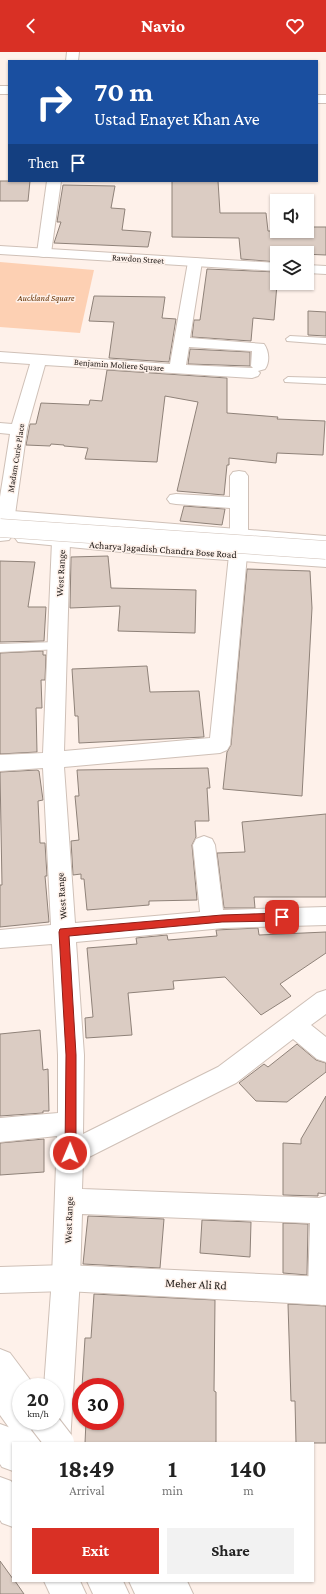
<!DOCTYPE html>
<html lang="en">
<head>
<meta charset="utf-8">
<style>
  body { margin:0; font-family:"Crimson Pro",serif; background:#f2f2f2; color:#222; height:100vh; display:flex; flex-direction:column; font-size:15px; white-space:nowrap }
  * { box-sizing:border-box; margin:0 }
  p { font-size:13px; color:#767676 }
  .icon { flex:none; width:22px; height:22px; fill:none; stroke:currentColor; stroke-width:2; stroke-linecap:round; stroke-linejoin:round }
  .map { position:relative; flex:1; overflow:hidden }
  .drawer { position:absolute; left:12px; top:1390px; width:302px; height:140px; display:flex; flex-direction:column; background:#fff; border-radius:0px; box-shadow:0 1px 3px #0004 }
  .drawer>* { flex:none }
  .guide { position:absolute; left:8px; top:8px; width:310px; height:122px; border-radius:0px; box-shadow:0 1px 3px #0004; background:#1a4fa0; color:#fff; overflow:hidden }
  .fabs { position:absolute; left:270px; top:142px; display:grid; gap:8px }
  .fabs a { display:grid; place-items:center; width:44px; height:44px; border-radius:0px; background:#fff; box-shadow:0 1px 3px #0004; font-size:20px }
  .speed { position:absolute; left:12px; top:1326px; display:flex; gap:8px; font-size:20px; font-weight:700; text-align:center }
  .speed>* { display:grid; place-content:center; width:52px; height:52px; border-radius:50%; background:#fff; box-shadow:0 1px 3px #0004; line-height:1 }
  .speed small { font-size:10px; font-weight:400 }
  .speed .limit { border:6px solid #d22; background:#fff; color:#111 }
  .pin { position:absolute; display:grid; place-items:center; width:34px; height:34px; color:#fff; margin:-17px; border-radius:8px; box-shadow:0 2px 6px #0006 }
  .me { position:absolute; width:44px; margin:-22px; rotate:1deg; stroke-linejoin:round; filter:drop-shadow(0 0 3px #0008) }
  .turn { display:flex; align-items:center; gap:14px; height:84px; padding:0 20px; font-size:18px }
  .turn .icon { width:52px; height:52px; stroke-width:2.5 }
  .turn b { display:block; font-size:28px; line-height:34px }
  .then { display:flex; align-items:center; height:38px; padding:0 20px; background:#0003; gap:8px; font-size:15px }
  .eta { display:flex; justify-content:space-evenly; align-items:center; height:68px; text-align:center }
  .eta b { font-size:24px; font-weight:700; line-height:28px }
  .action { display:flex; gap:8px; margin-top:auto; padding:8px 20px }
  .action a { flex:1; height:46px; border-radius:0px; background:#d93025; color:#fff; font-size:16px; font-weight:700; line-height:46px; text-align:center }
  .action a+a { background:#f2f2f2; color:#222 }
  header { display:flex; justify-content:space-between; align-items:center; height:52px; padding:0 20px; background:#d93025; color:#fff; font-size:18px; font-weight:700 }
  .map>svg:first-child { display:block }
</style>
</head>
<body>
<header><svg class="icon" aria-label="back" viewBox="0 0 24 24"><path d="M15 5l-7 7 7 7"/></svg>Navio<svg class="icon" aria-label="heart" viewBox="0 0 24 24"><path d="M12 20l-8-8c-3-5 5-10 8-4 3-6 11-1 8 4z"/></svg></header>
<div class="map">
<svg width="326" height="1542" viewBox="0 0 326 1542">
  <rect width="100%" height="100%" fill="#fef1ea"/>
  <path fill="#fdd0b3" d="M0,210L94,218L80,281L0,275Z"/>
  <g fill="#dbccc3" stroke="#8f8279">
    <path d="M0,129H30L28,149H0Z"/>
    <path d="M172,129H218L220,161H266L268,179H307V175H326V203L277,201V210L241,207L239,186L172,185Z"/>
    <path d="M63,133L115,134L111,156L125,157L122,178L151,180L148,195L54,191L61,170H57Z"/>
    <path d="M207,217L277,220V231L280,232H277L274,268L253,266L251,289L192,285L194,268H200Z"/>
    <path d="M94,244L165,245L162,266L176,267L169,310L109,306L114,270L89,269Z"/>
    <path d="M308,259L326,260V284L308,283Z"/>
    <path d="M190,297L250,300V314L188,312Z"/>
    <path d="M107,318L227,326V361L278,365L277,367L325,369L323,403L277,401L276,411L229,406V413H227L224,443L177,439L198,350L165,344L157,410L85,407L88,396L64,394V393L51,392L50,394L26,393L30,372H36L41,351L89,353L90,348L102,349Z"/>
    <path d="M184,454L225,457L222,473L180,469Z"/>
    <path d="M108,504L111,536L196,538L195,581L118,579L120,554L70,556L71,505Z"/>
    <path d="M0,509L35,510L28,555H46L44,589L0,590Z"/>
    <path d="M247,517L310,519L312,556L302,744L223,737L227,700L231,693Z"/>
    <path d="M43,599V603H46L45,628H41L42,656H36L37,700L0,702V601Z"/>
    <path d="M147,614L150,640L199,639L204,685L79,691L78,664H75L72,617Z"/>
    <path d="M208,716L210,736H207L209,769H195L196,785L192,793L197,848L149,849V853L87,858L84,827H81V822L73,823L71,789L79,788L75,744H79L77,718Z"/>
    <path d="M37,718L39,719L43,748L38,749L40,791H45L47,824H45L49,870L0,875V833H2L0,720Z"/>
    <path d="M326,762V845H254L255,856H224L217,801L245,800L242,770Z"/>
    <path d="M258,876L259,883L326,880V901L280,932L291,944L261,963L225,925L173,929L174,937L128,941L132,983L86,986L85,966L93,965L87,896L137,892L136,886L167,883L168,888L217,884L216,878Z"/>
    <path d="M40,978L43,1018L48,1017L49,1059H43V1061L0,1064V982Z"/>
    <path d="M297,992L316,1008L326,1011V1020L287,1050L256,1049L239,1031L264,1012L268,1015Z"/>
    <path d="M326,1044V1142L318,1141V1144L283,1143V1091L301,1092V1087Z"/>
    <path d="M44,1087V1120L0,1123V1091Z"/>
    <path d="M88,1164L164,1167L160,1216L83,1212Z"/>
    <path d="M202,1168L251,1170L250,1205L200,1201Z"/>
    <path d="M283,1171L308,1172L307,1223L283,1221Z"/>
    <path d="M94,1242L215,1248L214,1339L216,1340V1391H85L86,1369H115V1335H82L85,1286H91Z"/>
    <path d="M288,1252L326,1254V1391H296L295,1349H291Z"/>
    <path d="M0,1509L13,1527V1529H15L24,1542H0Z"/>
  </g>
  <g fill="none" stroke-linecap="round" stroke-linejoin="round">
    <defs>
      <g id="service">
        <path d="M290,284L326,286V292L287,289L286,287Z"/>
        <path d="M288,325L326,326V332L285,330L284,328Z"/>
        <path d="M56,590L60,591L61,594L60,597L0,600V592Z"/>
      </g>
      <g id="minor">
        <path d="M67,0H79L78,9H66Z"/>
        <path d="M47,129H61L51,201L49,204L44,205L39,204L37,201Z"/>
        <path d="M195,206L200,207L202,210L190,286L264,292C269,299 270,310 265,317L258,319L260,321L258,324L252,326L45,313L27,377L12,484L9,488L0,489V445L10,382L0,381V371L12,372L30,312L0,310V300L170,312L188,210L190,207ZM189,295L252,299L251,314L253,316L186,313Z"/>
        <path d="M239,419L245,420L248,424V483L245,487L239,489L233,487L230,483V456L176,452L170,451L167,447L170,443L176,442L230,445V424L233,420Z"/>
        <path d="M61,483L67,485L70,489L64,699L210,686L229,503L231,499L238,497L245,499L247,503L230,693L227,698L220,701L64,715L75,871L200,860L193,793L196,787L204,784L212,787L215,793L223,858L326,855V873L223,876L76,890L84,1003L83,1082L218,1015L317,941L326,938V962L311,973L326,985V1010L317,1007L293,987L236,1031L83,1108L82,1137L319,1146L326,1144V1251L322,1253L312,1249L308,1239L310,1171L82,1162L80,1226L70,1391H40L42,1369H55V1335H44L52,1226L57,1084L0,1090V1066L58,1061V1003L52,892L0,896V878L51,873L43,716L0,719V703L43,701L52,489L55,485Z"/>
      </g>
      <g id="tertiary">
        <path d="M0,194L277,211V219L0,202Z"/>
        <path d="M307,213L326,214V222L307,221Z"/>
        <path d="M66,1213L326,1225V1253L66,1239L0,1241V1215Z"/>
      </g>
      <g id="secondary">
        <rect x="0" y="34" width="9" height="8"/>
        <rect x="317" y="43" width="9" height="8"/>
      </g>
      <g id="primary">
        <path d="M0,458L326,484V496L0,470Z"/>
        <path d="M24,480L326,503V515L142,502L18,490L15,486L18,482Z"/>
        <path d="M0,1324C24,1334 21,1347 21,1369H41L50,1380L54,1391H20L0,1363Z"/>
        <path d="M0,1425L11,1429L13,1432V1475L2,1471L0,1468Z"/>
        <path d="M44,1529H80L86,1542H50Z"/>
        <path d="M129,1529H165L171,1542H135Z"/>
      </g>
      <g id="motorway">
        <path d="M0,1297L10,1301L31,1329L34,1335H21V1354L11,1349L0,1335Z"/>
        <path d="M0,1372L11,1376L22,1391H13V1419L2,1415L0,1412Z"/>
        <path d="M87,1529H123L129,1542H93Z"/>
        <path d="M151,1529H187L193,1542H157Z"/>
      </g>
    </defs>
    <use href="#service" stroke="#cfc0b7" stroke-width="2"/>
    <use href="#minor" stroke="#cfc0b7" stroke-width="2"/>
    <use href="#tertiary" stroke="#cfc0b7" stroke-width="2"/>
    <use href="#secondary" stroke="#cfc0b7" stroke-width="2"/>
    <use href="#primary" stroke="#cfc0b7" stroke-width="2"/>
    <use href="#motorway" stroke="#cfc0b7" stroke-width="2"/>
    <use href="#service" fill="#fff" fill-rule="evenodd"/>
    <use href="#minor" fill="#fff" fill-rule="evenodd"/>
    <use href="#tertiary" fill="#fff" fill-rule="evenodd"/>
    <use href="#secondary" fill="#fff" fill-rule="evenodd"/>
    <use href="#primary" fill="#fff" fill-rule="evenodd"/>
    <use href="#motorway" fill="#fff" fill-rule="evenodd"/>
    <defs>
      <path id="trunk-bridge" d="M0,476L326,498"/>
      <path id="motorway-bridge" d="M43,1369L60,1391"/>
    </defs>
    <use href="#trunk-bridge" stroke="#cfc0b7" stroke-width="19" stroke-linecap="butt"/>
    <use href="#motorway-bridge" stroke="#cfc0b7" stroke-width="30" stroke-linecap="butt"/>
    <use href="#trunk-bridge" stroke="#fff" stroke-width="18"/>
    <use href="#motorway-bridge" stroke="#fff" stroke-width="28"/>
  </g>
  <path fill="#d93025" stroke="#8d1f18" d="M282,861L285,862L287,865L285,868L282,869L222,870L69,884L76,1003V1101L74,1104L70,1105L66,1104L65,1101L66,1003L59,880L60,877L222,863Z"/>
  <g text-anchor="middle" stroke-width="3" stroke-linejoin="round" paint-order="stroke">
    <g font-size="9" fill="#1d1815" stroke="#fef1ea">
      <text transform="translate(138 207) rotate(4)" y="3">Rawdon Street</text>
      <text transform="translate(119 313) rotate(4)" y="3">Benjamin Moliere Square</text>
      <text transform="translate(16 406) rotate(-81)" y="3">Madam Curie Place</text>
    </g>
    <g font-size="9" font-style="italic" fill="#693506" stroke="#fef1ea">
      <text x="46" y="249">Auckland Square</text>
    </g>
    <g font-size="10" fill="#1d1815" stroke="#fef1ea">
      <text transform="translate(163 497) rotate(4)" y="4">Acharya Jagadish Chandra Bose Road</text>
      <text transform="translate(60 521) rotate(-87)" y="4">West Range</text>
      <text transform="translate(61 844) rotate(-94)" y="4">West Range</text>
      <text transform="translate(68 1168) rotate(-88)" y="4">West Range</text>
    </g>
    <g font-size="12" fill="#1d1815" stroke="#fef1ea">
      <text transform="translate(196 1232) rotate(3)" y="4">Meher Ali Rd</text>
    </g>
  </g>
</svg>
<div class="fabs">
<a><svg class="icon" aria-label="sound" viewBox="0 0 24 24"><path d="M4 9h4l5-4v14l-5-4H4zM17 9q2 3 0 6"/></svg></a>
<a><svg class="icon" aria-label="layers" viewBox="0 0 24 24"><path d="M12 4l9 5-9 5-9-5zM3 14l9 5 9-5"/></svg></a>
</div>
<div class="speed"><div>20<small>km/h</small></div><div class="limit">30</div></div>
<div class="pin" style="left:282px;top:865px;background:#d93025"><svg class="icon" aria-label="arrive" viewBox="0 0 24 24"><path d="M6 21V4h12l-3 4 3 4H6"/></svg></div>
<svg class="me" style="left:70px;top:1101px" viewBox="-20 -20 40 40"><circle r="17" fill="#d93025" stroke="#fff" stroke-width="3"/><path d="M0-11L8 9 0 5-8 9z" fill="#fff"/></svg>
<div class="guide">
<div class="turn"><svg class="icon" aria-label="right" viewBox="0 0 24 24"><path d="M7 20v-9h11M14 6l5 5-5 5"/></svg><div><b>70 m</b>Ustad Enayet Khan Ave</div></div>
<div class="then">Then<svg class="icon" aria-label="arrive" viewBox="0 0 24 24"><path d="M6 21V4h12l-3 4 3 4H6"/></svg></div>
</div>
<section class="drawer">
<div class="eta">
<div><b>18:49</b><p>Arrival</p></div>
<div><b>1</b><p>min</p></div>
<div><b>140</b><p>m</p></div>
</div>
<div class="action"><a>Exit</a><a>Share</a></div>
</section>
</div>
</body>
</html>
